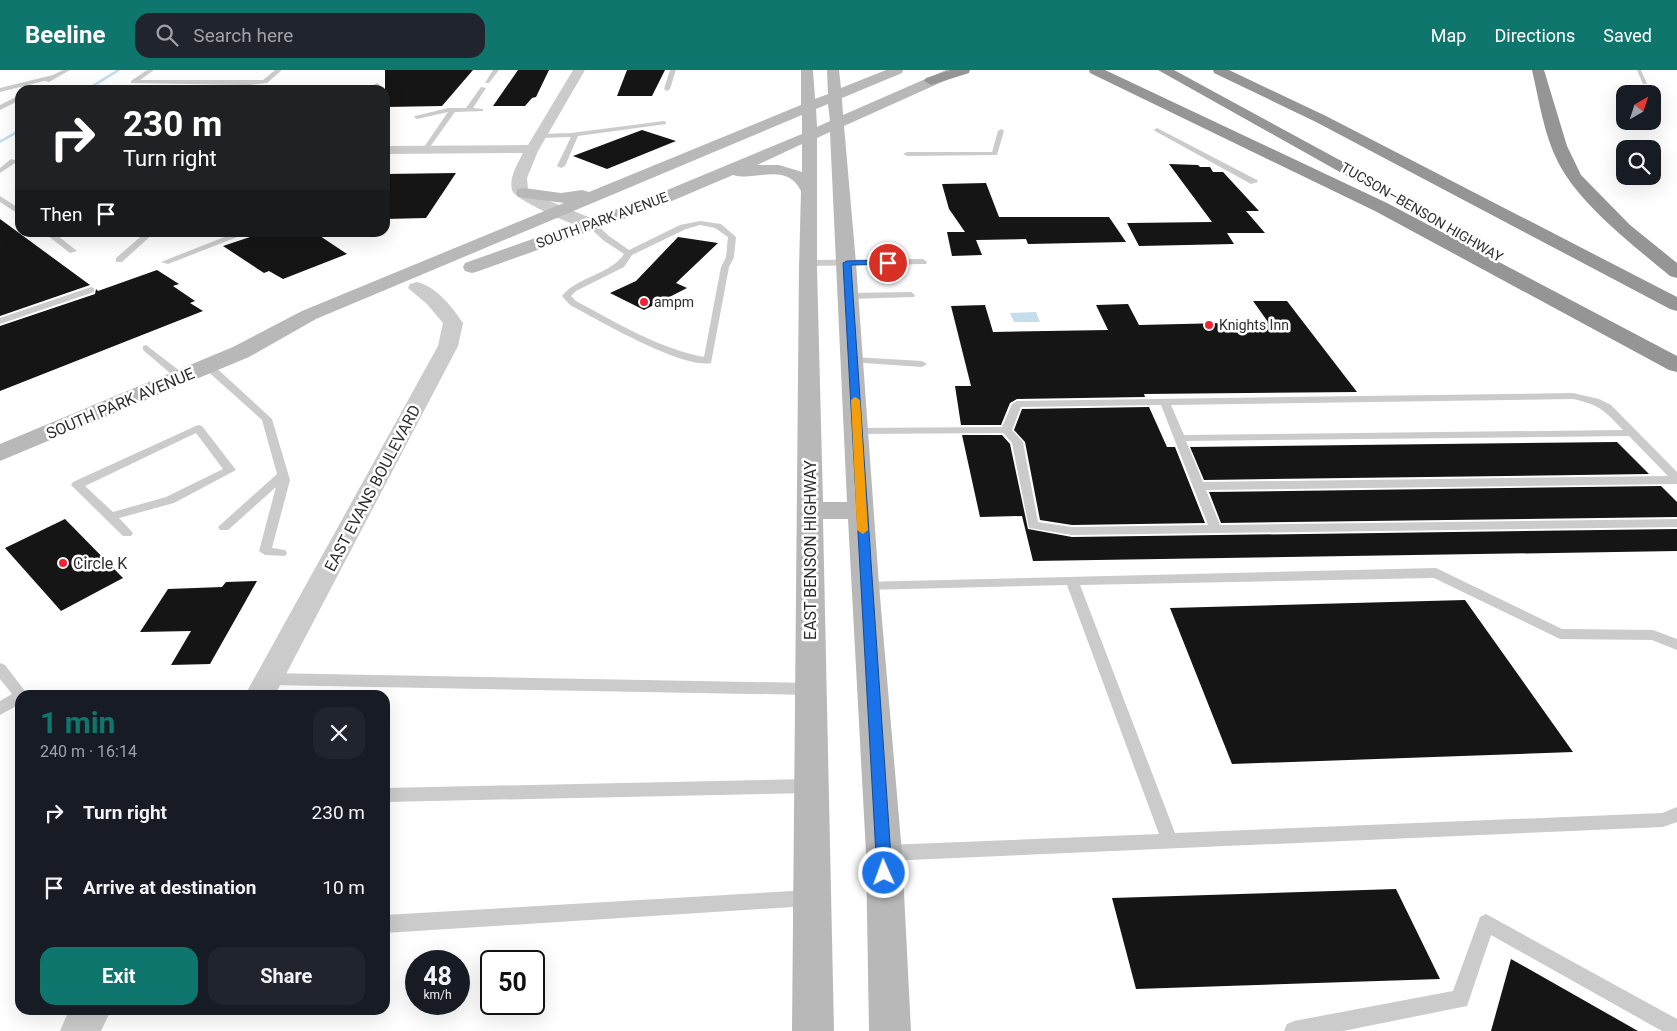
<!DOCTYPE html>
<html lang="en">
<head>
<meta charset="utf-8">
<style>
  body { margin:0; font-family:Roboto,sans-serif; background:#20242c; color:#f1f3f6; height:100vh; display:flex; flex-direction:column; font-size:19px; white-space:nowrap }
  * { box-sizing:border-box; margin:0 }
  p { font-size:16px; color:#9ea1a6 }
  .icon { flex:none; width:28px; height:28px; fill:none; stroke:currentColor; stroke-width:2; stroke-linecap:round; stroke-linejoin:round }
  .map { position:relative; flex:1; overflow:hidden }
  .sheet { position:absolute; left:15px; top:620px; width:375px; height:325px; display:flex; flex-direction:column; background:#171b24; border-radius:15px; box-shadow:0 5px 20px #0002 }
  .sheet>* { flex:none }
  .guide { position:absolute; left:15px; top:15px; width:375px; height:152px; border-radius:15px; box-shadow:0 5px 20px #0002; background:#202124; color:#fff; overflow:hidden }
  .needle { width:32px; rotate:39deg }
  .controls { position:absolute; left:1616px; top:15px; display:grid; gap:10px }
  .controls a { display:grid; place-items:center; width:45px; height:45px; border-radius:10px; background:#171b24; box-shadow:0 5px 20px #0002; font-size:25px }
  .speed { position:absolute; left:405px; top:880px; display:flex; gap:10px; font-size:25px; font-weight:700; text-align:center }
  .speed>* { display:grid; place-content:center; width:65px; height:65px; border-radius:50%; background:#171b24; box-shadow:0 5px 20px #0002; line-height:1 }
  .speed small { font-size:12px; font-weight:400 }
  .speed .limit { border:2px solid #111; border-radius:8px; background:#fff; color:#111 }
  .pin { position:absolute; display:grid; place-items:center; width:42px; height:42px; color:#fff; margin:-21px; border:2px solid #fff; border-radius:50%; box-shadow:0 1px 5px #0007 }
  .me { position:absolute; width:55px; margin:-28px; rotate:358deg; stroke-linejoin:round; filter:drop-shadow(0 0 4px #0008) }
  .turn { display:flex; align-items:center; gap:18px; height:105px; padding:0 25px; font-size:22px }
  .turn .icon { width:65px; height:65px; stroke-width:2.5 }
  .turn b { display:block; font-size:35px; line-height:42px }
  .then { display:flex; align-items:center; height:48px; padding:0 25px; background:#0003; gap:10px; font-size:19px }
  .round { display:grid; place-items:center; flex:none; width:52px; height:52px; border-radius:15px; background:#20242c }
  .summary { display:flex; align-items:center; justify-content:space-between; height:85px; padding:0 25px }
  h1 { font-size:30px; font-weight:700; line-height:38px; color:#0f766e }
  .primary-button { display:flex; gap:10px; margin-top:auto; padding:10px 25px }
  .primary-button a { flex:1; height:58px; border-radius:15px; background:#0f766e; color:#fff; font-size:20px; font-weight:700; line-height:58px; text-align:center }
  .primary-button a+a { background:#20242c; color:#f1f3f6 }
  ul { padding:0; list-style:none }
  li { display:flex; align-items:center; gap:15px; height:75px; padding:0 25px }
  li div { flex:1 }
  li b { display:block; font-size:19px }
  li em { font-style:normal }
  header { display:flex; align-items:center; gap:30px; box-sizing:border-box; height:70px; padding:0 25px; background:#0f766e; color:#fff }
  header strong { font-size:24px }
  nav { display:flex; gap:28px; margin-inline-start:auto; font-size:18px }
  .search { width:350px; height:45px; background:#20242c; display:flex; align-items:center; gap:12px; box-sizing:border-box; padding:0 18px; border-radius:15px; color:#9ea1a6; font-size:19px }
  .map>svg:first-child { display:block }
</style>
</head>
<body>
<header>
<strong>Beeline</strong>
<div class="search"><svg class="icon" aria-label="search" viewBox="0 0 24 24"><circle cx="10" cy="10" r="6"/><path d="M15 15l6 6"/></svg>Search here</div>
<nav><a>Map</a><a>Directions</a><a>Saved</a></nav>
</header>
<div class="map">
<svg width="1677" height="961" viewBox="0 0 1677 961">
  <rect width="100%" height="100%" fill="#fff"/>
  <path fill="#c5deed" d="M1036,242L1040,252H1014L1010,243Z"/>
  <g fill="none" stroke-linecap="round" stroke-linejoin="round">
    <g fill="#c5deed" fill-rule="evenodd">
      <path d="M116,0H121L89,20H84Z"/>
      <path d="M20,59V62L0,73V70Z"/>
    </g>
  </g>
  <g fill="#151515">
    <path d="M385,0H473L442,36L385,37Z"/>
    <path d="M518,0H549L536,27L532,28L525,36H493Z"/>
    <path d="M627,0H665L652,26H617Z"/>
    <path d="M642,60L676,71L607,99L573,86Z"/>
    <path d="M1169,94L1198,95L1200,97H1210L1213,102H1223L1259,141H1246L1265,163H1227L1234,174L1139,176L1127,153L1212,152Z"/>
    <path d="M456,103L426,148L385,149V104Z"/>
    <path d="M986,113L999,147H1109L1126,172L1028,174L1026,169L976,170L982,185L952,186L947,162H965L949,139L942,114Z"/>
    <path d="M0,149L90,215L0,246Z"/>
    <path d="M252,162H314L347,184L283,209L269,201L264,203L223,176L250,167Z"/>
    <path d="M678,167L718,173L676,213L687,218L644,240L610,223L636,211Z"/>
    <path d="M157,200L179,214L173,216L195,231L190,233L203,241L0,321V256L95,224L96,219L98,221Z"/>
    <path d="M1253,231H1287L1357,322L1144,324L1145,327L1017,329L1010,333L1001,355H961L955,316H971L951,236L985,235L993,262L1108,260L1096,235L1128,234L1139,255L1268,252Z"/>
    <path d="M1149,337L1167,377H1175L1205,453L1072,455L1040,450L1025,372L1014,360L1022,339Z"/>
    <path d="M962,365H1002L1010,374L1028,459L1072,467L1677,459V481L1033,491L1022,446L980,447Z"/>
    <path d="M1617,372L1649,404L1204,410L1190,377Z"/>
    <path d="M1661,416L1677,432V447L1221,453L1209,422Z"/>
    <path d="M65,449L123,508L61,541L5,478Z"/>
    <path d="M257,511L210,594L171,595L191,561L140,562L168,519L222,517L226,512Z"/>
    <path d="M1465,530L1573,682L1232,694L1170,538Z"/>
    <path d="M1396,819L1440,909L1136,919L1112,828Z"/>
    <path d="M1511,889L1638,961H1491Z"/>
  </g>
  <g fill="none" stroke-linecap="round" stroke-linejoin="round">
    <g fill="#cbcbcb" fill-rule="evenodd">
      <path d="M63,0H70L49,12L44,11L0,22V18L53,5Z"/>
      <path d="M147,0H154L140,10H263L275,0H282L267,13L250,15L244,20H237L242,15L131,13V11Z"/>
      <path d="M493,0H499L489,13H485Z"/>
      <path d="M670,0H676L670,19L667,21L664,19Z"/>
      <path d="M1637,0H1641L1647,14H1643Z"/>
      <path d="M378,13L380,16L370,20H361Z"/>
      <path d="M481,17L486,18L473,38L483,39V41L455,42L427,81H423L422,80L448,42L417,49L414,47L415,46L448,38H466Z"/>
      <path d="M20,25V30L0,40V35Z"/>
      <path d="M664,51L666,52V54L578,66L565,96L561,98L557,96L571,67L540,68L537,66L540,64L571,63Z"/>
      <path d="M1157,58L1257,110L1258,112L1251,114L1155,61L1154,60Z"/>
      <path d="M1001,59L1004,61L997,85L907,86L903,84L907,82H992L998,61Z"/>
      <path d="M11,89L18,91L0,103V98Z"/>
      <path d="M0,126L20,139V145L0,132Z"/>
      <path d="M700,151L721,154L736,167L734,187L729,197L711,293C682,299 598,250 570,235L562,226C578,206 610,205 624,184L603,170L589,157V153H595L609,166L629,180L680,155ZM700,155L715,158L728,167L726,187L721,197L704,287C658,278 617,253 576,231L571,226L576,221L624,197L632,185L686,159Z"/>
      <path d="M43,162H53L77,181L70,183Z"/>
      <path d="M146,162H155L122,192H116V188Z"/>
      <path d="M237,162H250L168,194L161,192Z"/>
      <path d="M923,189L927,192L926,194L808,196L804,193L808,190Z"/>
      <path d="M91,217L94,218V222L0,254V248Z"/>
      <path d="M911,222L915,225L914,227L849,229L845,226L849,223Z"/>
      <path d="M146,275L185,305V309H177L143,280V276Z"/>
      <path d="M853,287L922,291L927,294L922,297L850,292L848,290Z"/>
      <path d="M208,293L212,294L272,349L290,410L272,478L285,480L287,483L285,486L265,485L259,481L276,417L228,460H220L218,457L277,404L262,350L204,298V294Z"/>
      <path d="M1573,323L1599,329L1611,335L1677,402V414L1206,420L1220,455L1677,449V457L1072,465L1029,458L1012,373L1003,363L857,364L852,361L857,358L1002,357L1012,334L1017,331ZM1573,329C1600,335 1604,340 1623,360L1184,365L1171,335ZM1161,335L1208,455L1072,457L1038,452L1023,372L1012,360L1021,337ZM1629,366L1668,406L1203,412L1186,371Z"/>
      <path d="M198,355L202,356L236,400L174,433L119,448L133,463L131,466H123L71,415L73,412ZM196,363L223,399L166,427L113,442L85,416Z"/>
      <path d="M1436,498L1562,559L1653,560L1677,569V580L1652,570L1560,569L1434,508L1080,515L1175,763L1662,743L1677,737V752L1663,757L886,791L880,788L878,783L880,778L886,775L1159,764L1067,515L865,520L860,518L859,515L860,512Z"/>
      <path d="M0,593L5,595L28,625H20V634L0,645V631L12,624L0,609Z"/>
      <path d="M269,603L811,613L816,615L818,619L816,623L811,625L269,615L264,613L262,609L264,605Z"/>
      <path d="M810,709L816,711L818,716L816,721L810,723L385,732V718Z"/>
      <path d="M809,820L815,822L818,828L815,834L809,836L385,863V845Z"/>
      <path d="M1486,844L1677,949V961H1662L1491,865L1467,936L1343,961H1284L1287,954L1294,951L1453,921L1480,847Z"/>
    </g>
    <g fill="#cbcbcb" fill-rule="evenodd">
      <path d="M573,0H585L538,81L527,108L528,119L542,128L598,151L600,155L598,159C595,159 593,160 590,160C579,158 514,130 512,120C509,107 517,95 523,83L385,84V76L528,75Z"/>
      <path d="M417,212C437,217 452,237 463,253L458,276L275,625H245L438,276L443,253L427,234L408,218L410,214Z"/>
      <path d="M69,940H111L101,961H60Z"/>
    </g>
    <path fill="#b8b8b8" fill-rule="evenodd" d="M801,0H813L815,29L828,24L827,0H839L841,18L886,0H903L902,3L842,28L843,45L946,0H963L962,3L844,56L856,193L879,515L902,783L911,961H869L866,783L848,449H823L834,961H792L799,198L801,121C786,91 756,112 733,105L660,136L479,201L472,203L465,201L463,197L465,193L648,128L802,64V45L316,249L249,287L0,391V374L233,277L302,241L564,133L518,127L516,123L518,119L524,118L561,123L582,120L589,122L801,35ZM828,34L830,51L817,57L816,39ZM830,62L847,432H823L817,198V68ZM802,74V102L779,95H757Z"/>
    <g fill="#959595" fill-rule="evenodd">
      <path d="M951,0H970L969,3L931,15L924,11L926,8Z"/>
      <path d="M1089,0H1105L1387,133L1677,286V302L1669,300L1375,141L1090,3Z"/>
      <path d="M1158,0H1174L1382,113L1384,116L1382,119H1370Z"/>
      <path d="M1213,0H1229L1326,46L1677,227V241L1670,239L1316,52L1214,3Z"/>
      <path d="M1532,0H1544L1567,76L1581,105L1630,155L1677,193V208L1670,206C1634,176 1579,134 1558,92C1544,65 1539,30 1532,0Z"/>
    </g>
  </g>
  <path fill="#1a73e8" stroke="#114b97" d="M888,190L892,193L891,194L851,195L892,803L890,808L884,810L879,808L877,803L843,193L847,191Z"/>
  <path fill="#f59e0b" d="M855,327L860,330L868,460L863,464L857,460L851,330Z"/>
  <g fill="#f02434" stroke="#fff" stroke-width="2">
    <circle cx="644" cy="232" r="5"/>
    <circle cx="1209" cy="255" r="5"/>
    <circle cx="63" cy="493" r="5"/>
  </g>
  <g text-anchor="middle" stroke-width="5" stroke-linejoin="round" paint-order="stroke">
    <g font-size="14" fill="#2e2e2e" stroke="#fff">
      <text transform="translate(1422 142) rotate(30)" y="5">TUCSON–BENSON HIGHWAY</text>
      <text transform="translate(602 150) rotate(-20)" y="5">SOUTH PARK AVENUE</text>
    </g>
    <g font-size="14" fill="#2e2e2e" stroke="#fff" text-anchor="start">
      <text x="654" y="237">ampm</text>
      <text x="1219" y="260">Knights Inn</text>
    </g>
    <g font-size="16" fill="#2e2e2e" stroke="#fff">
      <text transform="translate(120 333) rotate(-23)" y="6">SOUTH PARK AVENUE</text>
      <text transform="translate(372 418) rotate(-62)" y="6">EAST EVANS BOULEVARD</text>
      <text transform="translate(810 480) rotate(-90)" y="6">EAST BENSON HIGHWAY</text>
    </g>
    <g font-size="16" fill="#2e2e2e" stroke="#fff" text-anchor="start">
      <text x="73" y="499">Circle K</text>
    </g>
  </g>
</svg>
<div class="controls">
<a><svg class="needle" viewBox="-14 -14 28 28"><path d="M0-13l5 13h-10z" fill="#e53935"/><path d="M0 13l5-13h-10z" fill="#9ea1a6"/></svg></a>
<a><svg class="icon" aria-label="search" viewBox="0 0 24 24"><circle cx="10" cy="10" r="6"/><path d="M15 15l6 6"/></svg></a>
</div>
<div class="speed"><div>48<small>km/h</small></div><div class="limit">50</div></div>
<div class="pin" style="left:888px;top:193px;background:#d93025"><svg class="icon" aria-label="arrive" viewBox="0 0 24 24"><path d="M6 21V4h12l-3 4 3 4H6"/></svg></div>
<svg class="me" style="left:884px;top:803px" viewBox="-20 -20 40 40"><circle r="17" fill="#1a73e8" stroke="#fff" stroke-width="3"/><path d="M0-11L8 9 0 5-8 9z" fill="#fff"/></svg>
<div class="guide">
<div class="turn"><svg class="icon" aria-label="right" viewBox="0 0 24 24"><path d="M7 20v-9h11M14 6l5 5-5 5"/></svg><div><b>230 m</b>Turn right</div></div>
<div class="then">Then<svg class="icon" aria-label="arrive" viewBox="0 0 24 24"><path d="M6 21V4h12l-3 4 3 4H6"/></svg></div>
</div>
<section class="sheet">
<div class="summary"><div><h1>1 min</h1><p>240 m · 16:14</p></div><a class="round"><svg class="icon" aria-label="close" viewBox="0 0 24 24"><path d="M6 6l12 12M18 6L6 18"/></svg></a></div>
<ul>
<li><svg class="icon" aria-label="right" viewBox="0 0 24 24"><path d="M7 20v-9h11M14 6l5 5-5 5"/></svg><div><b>Turn right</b></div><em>230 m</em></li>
<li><svg class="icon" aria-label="arrive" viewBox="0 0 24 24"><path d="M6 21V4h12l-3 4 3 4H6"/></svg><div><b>Arrive at destination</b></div><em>10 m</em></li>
</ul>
<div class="primary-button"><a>Exit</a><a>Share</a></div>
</section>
</div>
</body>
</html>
